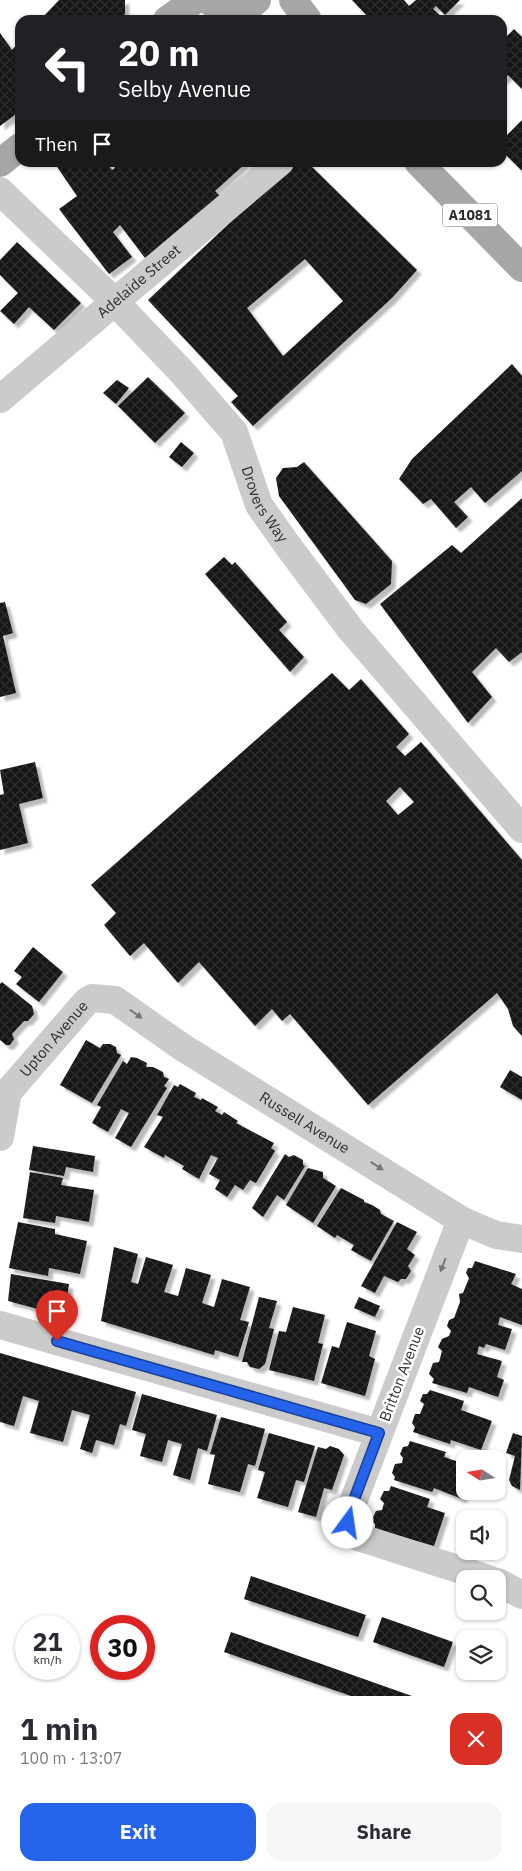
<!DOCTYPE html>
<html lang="en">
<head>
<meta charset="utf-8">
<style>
  body { margin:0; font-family:"IBM Plex Sans",sans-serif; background:#f7f7f7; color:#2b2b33; height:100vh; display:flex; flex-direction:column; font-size:19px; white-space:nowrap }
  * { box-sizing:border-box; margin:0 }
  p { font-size:16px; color:#7c7c81 }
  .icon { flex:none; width:28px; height:28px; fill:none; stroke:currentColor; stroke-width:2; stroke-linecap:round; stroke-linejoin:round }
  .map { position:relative; height:1696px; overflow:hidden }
  .sheet { display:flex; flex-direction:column; background:#fff; flex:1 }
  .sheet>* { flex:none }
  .guide { position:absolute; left:15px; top:15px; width:492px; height:152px; border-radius:15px; box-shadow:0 1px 4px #0004; background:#202124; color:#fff; overflow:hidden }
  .needle { width:32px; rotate:282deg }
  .buttons { position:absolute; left:456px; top:1450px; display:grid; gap:10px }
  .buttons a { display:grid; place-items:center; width:50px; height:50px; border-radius:10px; background:#fff; box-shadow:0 1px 4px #0004; font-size:25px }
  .speed { position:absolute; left:15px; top:1615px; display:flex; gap:10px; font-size:25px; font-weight:700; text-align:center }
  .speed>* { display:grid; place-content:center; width:65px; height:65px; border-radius:50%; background:#fff; box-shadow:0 1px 4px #0004; line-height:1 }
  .speed small { font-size:12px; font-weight:400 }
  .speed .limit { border:8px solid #d22; background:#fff; color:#111 }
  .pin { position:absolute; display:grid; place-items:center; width:42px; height:42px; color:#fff; margin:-51px -21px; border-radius:50% 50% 50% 0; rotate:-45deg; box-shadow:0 0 5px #0007 }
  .pin .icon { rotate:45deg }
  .me { position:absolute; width:55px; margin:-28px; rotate:14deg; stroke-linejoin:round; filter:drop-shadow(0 0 4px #0008) }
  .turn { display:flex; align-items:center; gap:18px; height:105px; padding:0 20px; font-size:22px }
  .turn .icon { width:65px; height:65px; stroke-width:2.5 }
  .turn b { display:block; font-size:35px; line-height:42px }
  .then { display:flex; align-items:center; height:48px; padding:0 20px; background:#0003; gap:10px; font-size:19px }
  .round { display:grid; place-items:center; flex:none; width:52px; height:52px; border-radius:15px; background:#f7f7f7 }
  .summary { display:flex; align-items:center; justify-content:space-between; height:85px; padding:0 20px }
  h1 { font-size:30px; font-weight:700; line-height:38px }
  .action { display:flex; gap:10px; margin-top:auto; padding:10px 20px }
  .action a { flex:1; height:58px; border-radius:15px; background:#2563eb; color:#fff; font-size:20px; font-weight:700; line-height:58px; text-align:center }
  .action a+a { background:#f7f7f7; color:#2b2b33 }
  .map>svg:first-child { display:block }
</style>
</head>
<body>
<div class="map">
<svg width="522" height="1696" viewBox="0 0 522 1696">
  <defs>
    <pattern id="building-cross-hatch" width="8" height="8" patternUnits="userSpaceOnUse" patternTransform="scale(1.25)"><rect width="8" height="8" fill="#151515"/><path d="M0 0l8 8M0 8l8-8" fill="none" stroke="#2f2f2f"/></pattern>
    <filter id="shadow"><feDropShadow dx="4.5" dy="4.5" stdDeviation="1" flood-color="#0004"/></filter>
  </defs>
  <rect width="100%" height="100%" fill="#fff"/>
  <g fill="url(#building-cross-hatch)" fill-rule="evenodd" filter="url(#shadow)">
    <path d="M59,0H125V14L119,20H40Z"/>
    <path d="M352,0H404L409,6L416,0H460L445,15L436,6L433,9L445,20H371Z"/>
    <path d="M514,29L522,37V89L508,75L502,81V41Z"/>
    <path d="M0,33L12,50L20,41V111L0,126Z"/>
    <path d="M522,120V171L502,151V132L506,136Z"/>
    <path d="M57,162H106L112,170L115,168L110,162H247L215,191L221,197L145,258L120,225L113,232L132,257L109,274L59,209L77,196L55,164Z"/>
    <path d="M294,162H307L417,270L392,298L253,426L231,402L238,396L148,300ZM305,259L343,301L283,356L247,308Z"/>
    <path d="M17,242L81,303L54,330L29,307L14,324L0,311L18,293L0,275V260Z"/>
    <path d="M512,364L522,376V471L485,503L471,487L454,502L468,517L456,528L431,499L423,504L399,479L412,459Z"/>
    <path d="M148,377L185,413L155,443L118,406Z"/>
    <path d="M117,380L129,388L116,404L103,393Z"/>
    <path d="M181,442L194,453L182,467L169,457Z"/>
    <path d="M304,462L392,561L391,584L366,604L355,600L279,496L276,478L283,468L297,467Z"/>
    <path d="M522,498V652L509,662L496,648L472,672L492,697L468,723L380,604L452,545L461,553Z"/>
    <path d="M224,557L232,565L235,562L287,622L279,630L304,657L290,672L205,574Z"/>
    <path d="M5,602L13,633L3,636L16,693L0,697V603Z"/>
    <path d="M332,673L349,690L361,679L409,734L396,747L405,756L421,742L522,860V1036L513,1026L508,1009L497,993L368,1105L290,1014L282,1021L272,1009L255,1026L199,962L178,983L144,943L130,956L104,925L116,913L91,885ZM400,787L414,802L398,815L386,801Z"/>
    <path d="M35,762L43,798L19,804L28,843L0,850V795L4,794L0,770Z"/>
    <path d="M33,947L63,972L39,1002L16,984L22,977L14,971Z"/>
    <path d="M2,982L32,1006L34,1014L28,1021H24L12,1034L14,1039L10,1045H6L0,1040V984Z"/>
    <path d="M86,1040L100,1048L103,1044H110L116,1047L117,1053L121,1055L92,1103L60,1085Z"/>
    <path d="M131,1057L137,1058L147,1063L146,1067H153L163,1072L164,1077L169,1079L164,1086L167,1088L131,1147L115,1138L129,1113L121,1109L108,1132L92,1123L101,1107L97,1105L123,1061L127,1064Z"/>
    <path d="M510,1070L522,1077V1100L500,1087Z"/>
    <path d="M180,1084L196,1093L194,1097L201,1100L202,1098L218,1107L215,1111L222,1115L224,1112L238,1121L236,1123L274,1143L271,1148L275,1151L256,1183L250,1180L243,1190L235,1185L227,1197L215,1189L220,1180L209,1174L218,1158L211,1155L199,1179L182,1169L184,1166L165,1155L164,1158L144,1147L163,1117L157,1115L174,1085L178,1087Z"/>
    <path d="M33,1146L95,1156L93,1172L66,1167L64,1176L29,1170Z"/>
    <path d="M285,1154L289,1157L294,1155L303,1160V1165L305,1166L284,1200L277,1195L263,1217L252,1208Z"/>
    <path d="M308,1168L323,1172V1178L336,1186L313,1223L286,1205Z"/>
    <path d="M30,1172L63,1178L61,1185L94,1190L89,1222L56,1216L55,1223L23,1218Z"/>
    <path d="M341,1188L364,1200V1202L372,1205L380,1210L381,1214L394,1221L371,1261L351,1250L354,1245L337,1235L335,1238L317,1226Z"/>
    <path d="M18,1222L55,1229V1234L87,1241L80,1274L49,1268L48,1276L9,1268Z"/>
    <path d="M397,1222L417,1232L407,1249L415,1255L408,1266L411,1271L406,1279H401L398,1282L384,1276L375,1293L361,1286Z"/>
    <path d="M114,1247L138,1254L131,1282L138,1284L146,1257L173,1265L164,1292L178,1296L186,1268L211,1275L202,1303L214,1307L222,1279L250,1287L240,1320L249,1322L238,1357L215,1350L214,1355L101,1321Z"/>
    <path d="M475,1261L516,1274L511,1284L522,1289V1325L500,1317L498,1325L512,1329L505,1350L486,1344L484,1348L479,1346L477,1354L502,1361L497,1377L504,1380L498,1397L469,1387L467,1393L432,1383L434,1379L429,1374L433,1363L439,1362L442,1351L438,1347L442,1339L449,1336L451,1331L447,1326L449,1320L454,1318L460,1302L459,1294L463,1293L469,1278L466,1273L468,1268H472Z"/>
    <path d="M11,1274L69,1284L64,1316L8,1301Z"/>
    <path d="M259,1297L277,1301L269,1328L274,1329L265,1364L259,1369L250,1367L247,1362H242Z"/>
    <path d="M359,1297L380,1306L375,1317L354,1308Z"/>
    <path d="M293,1307L325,1315L318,1343L323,1344L314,1381L269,1370L279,1331L286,1332Z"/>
    <path d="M347,1322L376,1331L369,1356L375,1359L365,1396L321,1383L332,1346L339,1348Z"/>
    <path d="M0,1353L136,1392L126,1426L120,1424L114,1445L96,1440L92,1453L80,1449L90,1415L72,1410L63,1442L30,1433L39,1401L23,1396L14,1426L0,1422Z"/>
    <path d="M430,1390L464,1401L461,1410L492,1421L481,1450L451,1440L450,1444L413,1432L415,1427L412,1423L415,1414H420L424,1404L420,1401L423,1394H427Z"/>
    <path d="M142,1394L217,1415L207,1451L198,1448L190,1480L173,1475L182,1444L168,1440L162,1462L140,1456L146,1434L132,1430Z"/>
    <path d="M221,1417L265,1429L255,1466L248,1464L240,1492L208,1484L215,1455L210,1454Z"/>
    <path d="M269,1433L315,1446L304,1482L296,1480L288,1507L257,1498L265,1472L258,1470Z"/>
    <path d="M513,1433L522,1436L520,1490L512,1486L509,1480L515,1456L506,1453Z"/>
    <path d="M410,1441L446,1452L444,1457L465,1464V1491L462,1499L434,1488L432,1492L394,1480L395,1477L392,1473L395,1464L402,1463L403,1458L400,1454L403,1447L408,1446Z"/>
    <path d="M330,1446L339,1449L344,1455L332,1490L324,1488L316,1517L298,1512L318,1447L326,1449Z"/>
    <path d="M391,1486L430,1499L427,1507L445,1513L434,1546L375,1529V1524L371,1521L376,1511L382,1510L384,1503L380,1499L384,1491H389Z"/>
    <path d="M251,1576L366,1615L358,1637L244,1599Z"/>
    <path d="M382,1617L453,1642L444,1667L373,1642Z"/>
    <path d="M231,1632L412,1696H351L224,1652Z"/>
  </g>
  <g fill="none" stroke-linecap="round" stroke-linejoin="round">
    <g stroke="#cbcbcb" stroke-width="28">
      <path id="s1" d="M0,191L115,302L181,371L234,432L259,505L288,546L351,630L522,829"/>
      <path id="s2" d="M0,399L280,162"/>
      <path id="s3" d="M0,1137L8,1092L86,1002L92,998L115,1000L182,1047L461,1220L496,1235L522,1239"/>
      <path d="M461,1220L349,1513V1528L358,1537L489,1579"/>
      <path d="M0,1325L379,1433"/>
      <path d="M498,1582L522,1595"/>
    </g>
    <g stroke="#a6a6a6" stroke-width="28">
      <path d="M208,0C222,12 243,14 257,0"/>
      <path d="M293,0L308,20"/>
      <path d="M167,20L195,0"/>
      <path d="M418,162L522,268"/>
      <path d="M0,163L20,147"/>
    </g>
  </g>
  <defs><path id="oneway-solid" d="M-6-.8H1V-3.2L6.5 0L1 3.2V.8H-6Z" transform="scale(1.25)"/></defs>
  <g fill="#757575">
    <use href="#oneway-solid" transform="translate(136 1014) rotate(35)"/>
    <use href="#oneway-solid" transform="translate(377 1166) rotate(33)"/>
    <use href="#oneway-solid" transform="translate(443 1265) rotate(111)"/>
  </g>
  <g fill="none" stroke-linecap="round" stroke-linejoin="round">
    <defs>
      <path id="route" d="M57,1341L379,1433L349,1513L348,1523"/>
    </defs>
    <use href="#route" stroke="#184099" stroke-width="12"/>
    <use href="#route" stroke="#2563eb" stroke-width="9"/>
  </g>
  <g text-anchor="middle" stroke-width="5" stroke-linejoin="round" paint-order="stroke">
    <rect fill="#fff" stroke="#6d6d6d" stroke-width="1" x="442.5" y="203.5" width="55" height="23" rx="4"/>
    <g font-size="14" font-weight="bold" fill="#2e2e2e">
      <text x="470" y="220">A1081</text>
    </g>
    <g font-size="15" fill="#2e2e2e" stroke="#fff">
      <text dy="5" stroke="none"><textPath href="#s2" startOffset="182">Adelaide Street</textPath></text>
      <text dy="5" stroke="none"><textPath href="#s1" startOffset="415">Drovers Way</textPath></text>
      <text dy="5" stroke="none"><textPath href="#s3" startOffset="116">Upton Avenue</textPath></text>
      <text dy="5" stroke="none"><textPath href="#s3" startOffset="421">Russell Avenue</textPath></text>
      <text transform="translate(402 1374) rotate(-69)" y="5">Britton Avenue</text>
    </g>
  </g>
</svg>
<div class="buttons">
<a><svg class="needle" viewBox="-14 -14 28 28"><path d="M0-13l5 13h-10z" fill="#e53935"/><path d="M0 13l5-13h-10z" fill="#7c7c81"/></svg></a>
<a><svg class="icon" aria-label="sound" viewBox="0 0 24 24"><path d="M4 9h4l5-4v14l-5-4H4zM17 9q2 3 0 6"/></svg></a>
<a><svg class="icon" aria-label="search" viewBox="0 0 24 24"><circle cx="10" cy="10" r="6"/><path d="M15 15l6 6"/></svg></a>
<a><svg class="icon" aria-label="layers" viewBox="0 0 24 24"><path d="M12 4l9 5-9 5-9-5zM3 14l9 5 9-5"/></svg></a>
</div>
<div class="speed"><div>21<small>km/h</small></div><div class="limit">30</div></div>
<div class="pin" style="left:57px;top:1341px;background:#d93025"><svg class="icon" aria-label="arrive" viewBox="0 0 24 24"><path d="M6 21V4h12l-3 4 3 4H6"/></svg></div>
<svg class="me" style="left:348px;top:1523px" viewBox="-20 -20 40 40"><circle r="19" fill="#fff"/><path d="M0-13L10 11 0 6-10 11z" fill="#2563eb"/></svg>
<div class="guide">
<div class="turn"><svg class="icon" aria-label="left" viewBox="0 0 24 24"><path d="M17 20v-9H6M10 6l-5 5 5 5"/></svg><div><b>20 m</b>Selby Avenue</div></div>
<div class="then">Then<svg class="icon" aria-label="arrive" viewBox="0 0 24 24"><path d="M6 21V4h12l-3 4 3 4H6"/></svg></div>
</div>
</div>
<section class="sheet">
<div class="summary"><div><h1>1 min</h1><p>100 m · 13:07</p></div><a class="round" style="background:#d93025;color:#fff"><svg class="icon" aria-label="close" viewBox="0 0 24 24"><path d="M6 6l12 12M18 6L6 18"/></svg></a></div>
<div class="action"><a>Exit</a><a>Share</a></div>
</section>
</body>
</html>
